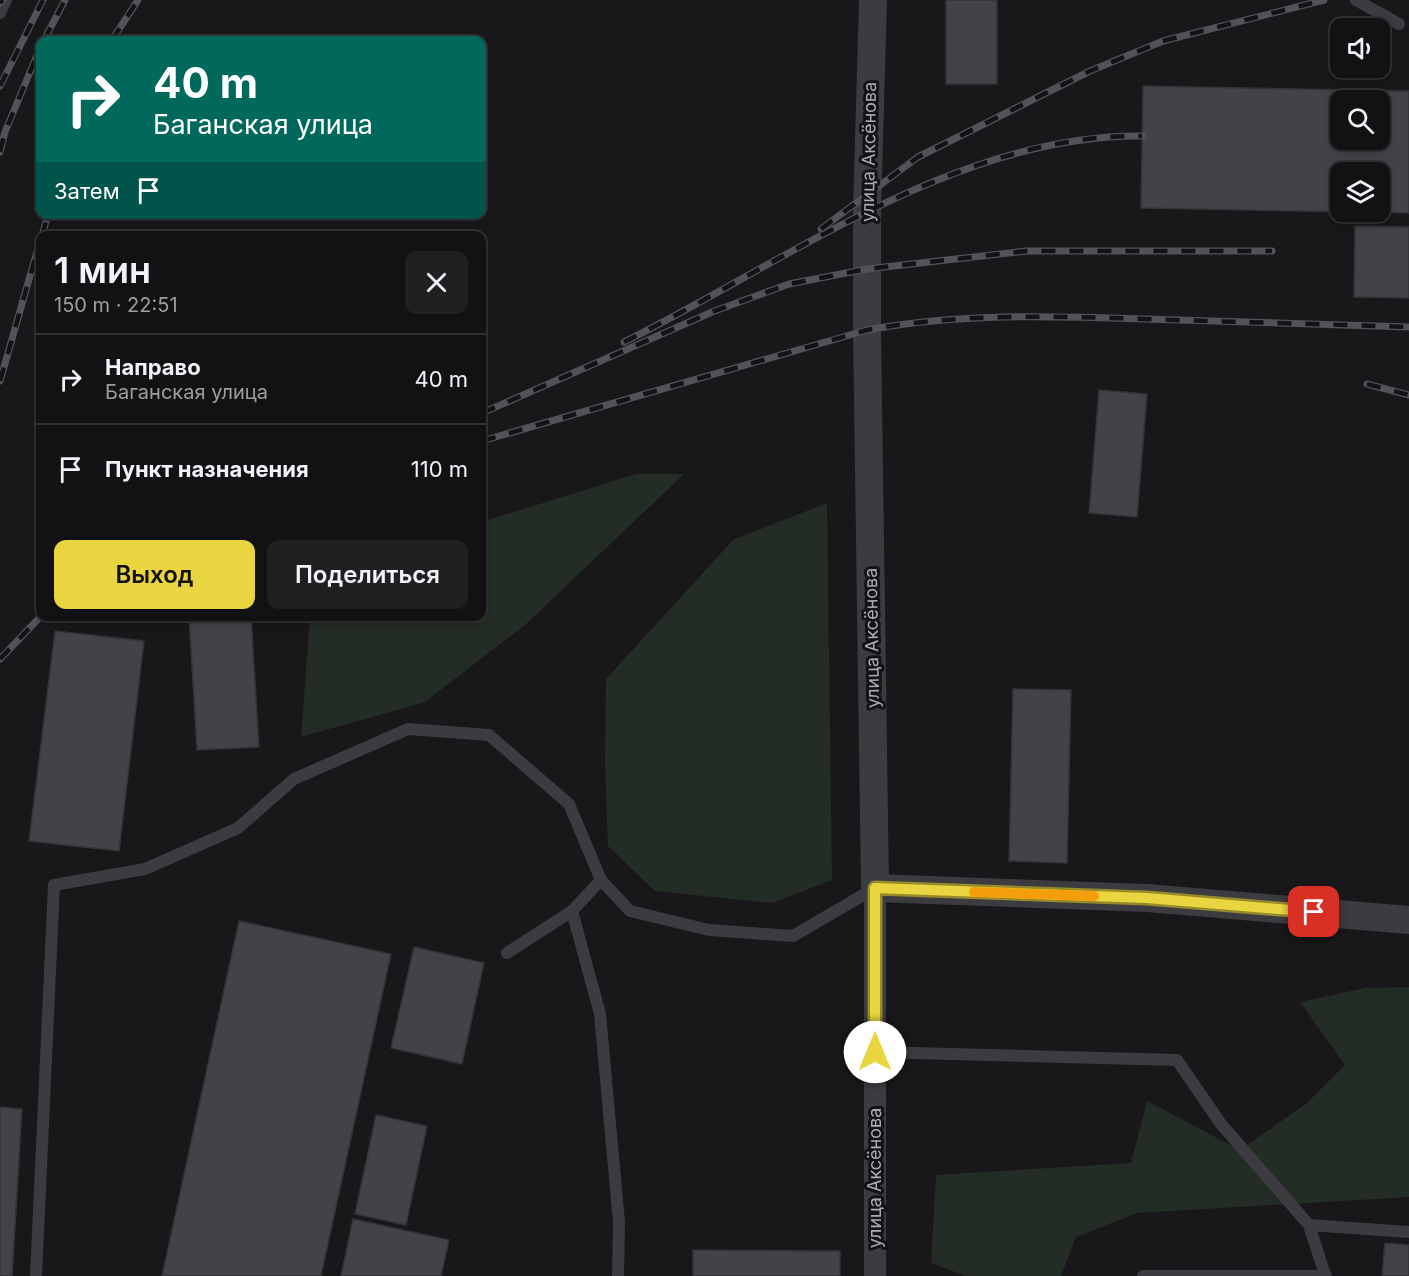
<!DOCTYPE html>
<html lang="ru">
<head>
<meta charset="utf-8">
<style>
  body { margin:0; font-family:Inter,sans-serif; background:#1f2022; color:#f1f3f6; height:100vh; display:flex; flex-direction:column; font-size:22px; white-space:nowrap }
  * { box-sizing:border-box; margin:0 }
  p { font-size:20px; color:#9c9ea0 }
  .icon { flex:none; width:33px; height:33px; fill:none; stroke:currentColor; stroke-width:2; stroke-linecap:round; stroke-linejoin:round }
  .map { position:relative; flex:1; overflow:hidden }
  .drawer { position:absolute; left:36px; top:231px; width:450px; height:390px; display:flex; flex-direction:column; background:#121214; border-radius:12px; box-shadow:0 3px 9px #0003,0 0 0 2px #313234 }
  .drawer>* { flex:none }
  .banner { position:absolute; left:36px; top:36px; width:450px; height:183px; border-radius:12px; box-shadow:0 3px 9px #0003,0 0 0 2px #313234; background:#00695c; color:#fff; overflow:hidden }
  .controls { position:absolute; left:1330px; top:18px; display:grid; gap:12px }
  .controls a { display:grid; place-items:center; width:60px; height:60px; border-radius:12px; background:#121214; box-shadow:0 3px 9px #0003,0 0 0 2px #313234; font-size:30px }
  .pin { position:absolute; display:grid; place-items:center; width:51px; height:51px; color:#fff; margin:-26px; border-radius:12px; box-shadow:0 3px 9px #0006 }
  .me { position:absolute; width:66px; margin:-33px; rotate:0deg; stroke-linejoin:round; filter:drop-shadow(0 0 4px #0008) }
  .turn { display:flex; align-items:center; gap:21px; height:126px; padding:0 18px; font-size:27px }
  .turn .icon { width:78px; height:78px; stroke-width:2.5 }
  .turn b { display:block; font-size:42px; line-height:51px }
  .then { display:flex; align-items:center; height:57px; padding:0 18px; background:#0003; gap:12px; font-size:22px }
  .round { display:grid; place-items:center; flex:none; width:63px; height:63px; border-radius:12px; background:#1f2022 }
  .summary { display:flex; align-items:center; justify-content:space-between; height:102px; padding:0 18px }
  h1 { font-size:36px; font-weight:600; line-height:45px }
  .action { display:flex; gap:12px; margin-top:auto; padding:12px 18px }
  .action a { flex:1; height:69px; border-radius:12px; background:#e9d540; color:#111; font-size:24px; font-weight:600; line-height:69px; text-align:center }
  .action a+a { background:#1f2022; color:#f1f3f6 }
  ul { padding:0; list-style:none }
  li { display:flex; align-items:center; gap:18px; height:90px; padding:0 18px; border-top:2px solid #313234 }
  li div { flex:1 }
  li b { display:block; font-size:22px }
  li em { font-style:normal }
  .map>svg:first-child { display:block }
</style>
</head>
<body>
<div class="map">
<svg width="1409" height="1276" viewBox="0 0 1409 1276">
  <rect width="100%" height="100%" fill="#18181a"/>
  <g fill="#242c26">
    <path d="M636,474H684L525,625L425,702L301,737L310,617L482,616V522Z"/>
    <path d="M827,503L832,880L772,903L655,891L608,846L605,763L606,679L733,540Z"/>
    <path d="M1409,987V1197L1137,1213L1076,1237L1061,1276H966L931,1263L936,1175L1131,1163L1147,1101L1240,1150L1307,1103L1345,1065L1300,1002L1365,988Z"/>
  </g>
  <g fill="#424247" stroke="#333236" stroke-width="1.5" fill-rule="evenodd">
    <rect x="946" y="0" width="51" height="84"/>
    <path d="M1143,86L1409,91V213L1141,208ZM1341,100H1380V140H1341ZM1341,172H1380V212H1341Z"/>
    <path d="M1355,226L1409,227V298L1354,297Z"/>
    <path d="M1099,390L1147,394L1137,517L1089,513Z"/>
    <path d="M189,616H251L259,747L197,750Z"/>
    <path d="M55,631L144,641L119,851L29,841Z"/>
    <path d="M1013,689L1071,690L1067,863L1009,861Z"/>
    <path d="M239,921L391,954L321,1276H162Z"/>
    <path d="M414,947L484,963L462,1064L391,1048Z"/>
    <path d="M0,1107L22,1109L12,1276H0Z"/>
    <path d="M376,1115L427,1126L406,1225L355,1214Z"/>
    <path d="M353,1219L449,1240L441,1276H341Z"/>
    <path d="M1385,1243L1409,1245V1276H1382Z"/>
    <path d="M693,1250L840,1251V1276H693Z"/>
  </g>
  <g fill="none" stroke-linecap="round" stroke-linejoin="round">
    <g stroke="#3b3b40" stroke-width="12">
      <path d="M1356,0L1399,24"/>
      <path d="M0,13L6,0"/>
      <path d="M572,911L600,1014L619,1222L618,1276"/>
      <path d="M507,953L572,911L601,880"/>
      <path d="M875,1052L1177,1060L1221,1124L1309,1225L1325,1275"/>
      <path d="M1309,1225L1409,1232"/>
      <path d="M36,1276L54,885L145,869L238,828L294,779L408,729L489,735L569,804L601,880L630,911L709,930L793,936L875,888"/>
      <path d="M1143,1276H1326"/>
    </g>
    <path stroke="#3b3b40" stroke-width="22" d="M875,1276V888"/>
    <path stroke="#3b3b40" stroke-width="28" d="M873,0L867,212V330L875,888L1147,898L1409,920"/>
    <defs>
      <g id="rail">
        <path d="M0,3L3,0"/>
        <path d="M44,40L65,0"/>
        <path d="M112,40L138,0"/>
        <path d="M0,86L43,0"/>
        <path d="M0,152L5,132L40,48"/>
        <path d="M821,229L918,157L1090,71L1163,41L1324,0"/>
        <path d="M42,236L48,214"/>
        <path d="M624,342C784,263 957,134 1142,136"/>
        <path d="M0,381L40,241"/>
        <path d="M1367,384L1409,395"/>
        <path d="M482,413L712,312L789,284L867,269L1026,251H1272"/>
        <path d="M482,441L867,330C959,313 1051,316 1144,319C1233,322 1321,324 1409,327"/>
        <path d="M0,659L41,616"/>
      </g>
    </defs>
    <use href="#rail" stroke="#525259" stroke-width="7"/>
    <use href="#rail" stroke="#131315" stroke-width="4.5" stroke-dasharray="14" stroke-linecap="butt"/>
  </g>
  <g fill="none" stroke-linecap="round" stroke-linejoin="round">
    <defs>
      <path id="route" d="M875,1052V888L1147,898L1314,912"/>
    </defs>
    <use href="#route" stroke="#978a2a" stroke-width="15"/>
    <use href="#route" stroke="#e9d540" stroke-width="10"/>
    <path stroke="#f59e0b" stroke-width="10" d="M974,892L1094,896"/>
  </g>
  <g text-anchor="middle" stroke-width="6" stroke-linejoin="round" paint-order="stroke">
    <g font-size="18" fill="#abacb9" stroke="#131315">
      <text transform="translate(869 152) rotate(-89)" y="6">улица Аксёнова</text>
      <text transform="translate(872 638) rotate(-91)" y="6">улица Аксёнова</text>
      <text transform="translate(875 1178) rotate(-90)" y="6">улица Аксёнова</text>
    </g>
  </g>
</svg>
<div class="controls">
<a><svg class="icon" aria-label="sound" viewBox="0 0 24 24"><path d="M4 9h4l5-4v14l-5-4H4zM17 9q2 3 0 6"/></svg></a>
<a><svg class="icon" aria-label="search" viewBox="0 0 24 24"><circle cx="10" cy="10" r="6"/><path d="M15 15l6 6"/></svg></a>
<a><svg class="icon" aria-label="layers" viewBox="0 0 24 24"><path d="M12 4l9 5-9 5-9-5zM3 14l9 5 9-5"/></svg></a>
</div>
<div class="pin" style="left:1314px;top:912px;background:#d93025"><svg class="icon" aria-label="arrive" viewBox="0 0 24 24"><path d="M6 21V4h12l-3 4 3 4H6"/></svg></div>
<svg class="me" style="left:875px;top:1052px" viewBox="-20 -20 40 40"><circle r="19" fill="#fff"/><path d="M0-13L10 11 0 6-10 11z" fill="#e9d540"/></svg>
<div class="banner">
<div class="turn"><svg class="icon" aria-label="right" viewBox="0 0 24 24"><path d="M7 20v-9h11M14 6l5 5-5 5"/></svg><div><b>40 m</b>Баганская улица</div></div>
<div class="then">Затем<svg class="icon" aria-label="arrive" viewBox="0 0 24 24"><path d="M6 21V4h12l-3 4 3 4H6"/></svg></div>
</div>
<section class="drawer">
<div class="summary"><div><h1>1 мин</h1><p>150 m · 22:51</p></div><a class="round"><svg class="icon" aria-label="close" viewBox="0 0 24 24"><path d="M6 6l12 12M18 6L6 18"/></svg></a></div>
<ul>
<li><svg class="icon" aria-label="right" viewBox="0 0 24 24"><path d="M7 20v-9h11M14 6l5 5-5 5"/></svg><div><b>Направо</b><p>Баганская улица</p></div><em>40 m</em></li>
<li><svg class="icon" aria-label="arrive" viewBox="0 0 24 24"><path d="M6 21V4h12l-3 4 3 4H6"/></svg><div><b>Пункт назначения</b></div><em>110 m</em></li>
</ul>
<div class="action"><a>Выход</a><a>Поделиться</a></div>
</section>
</div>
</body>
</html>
